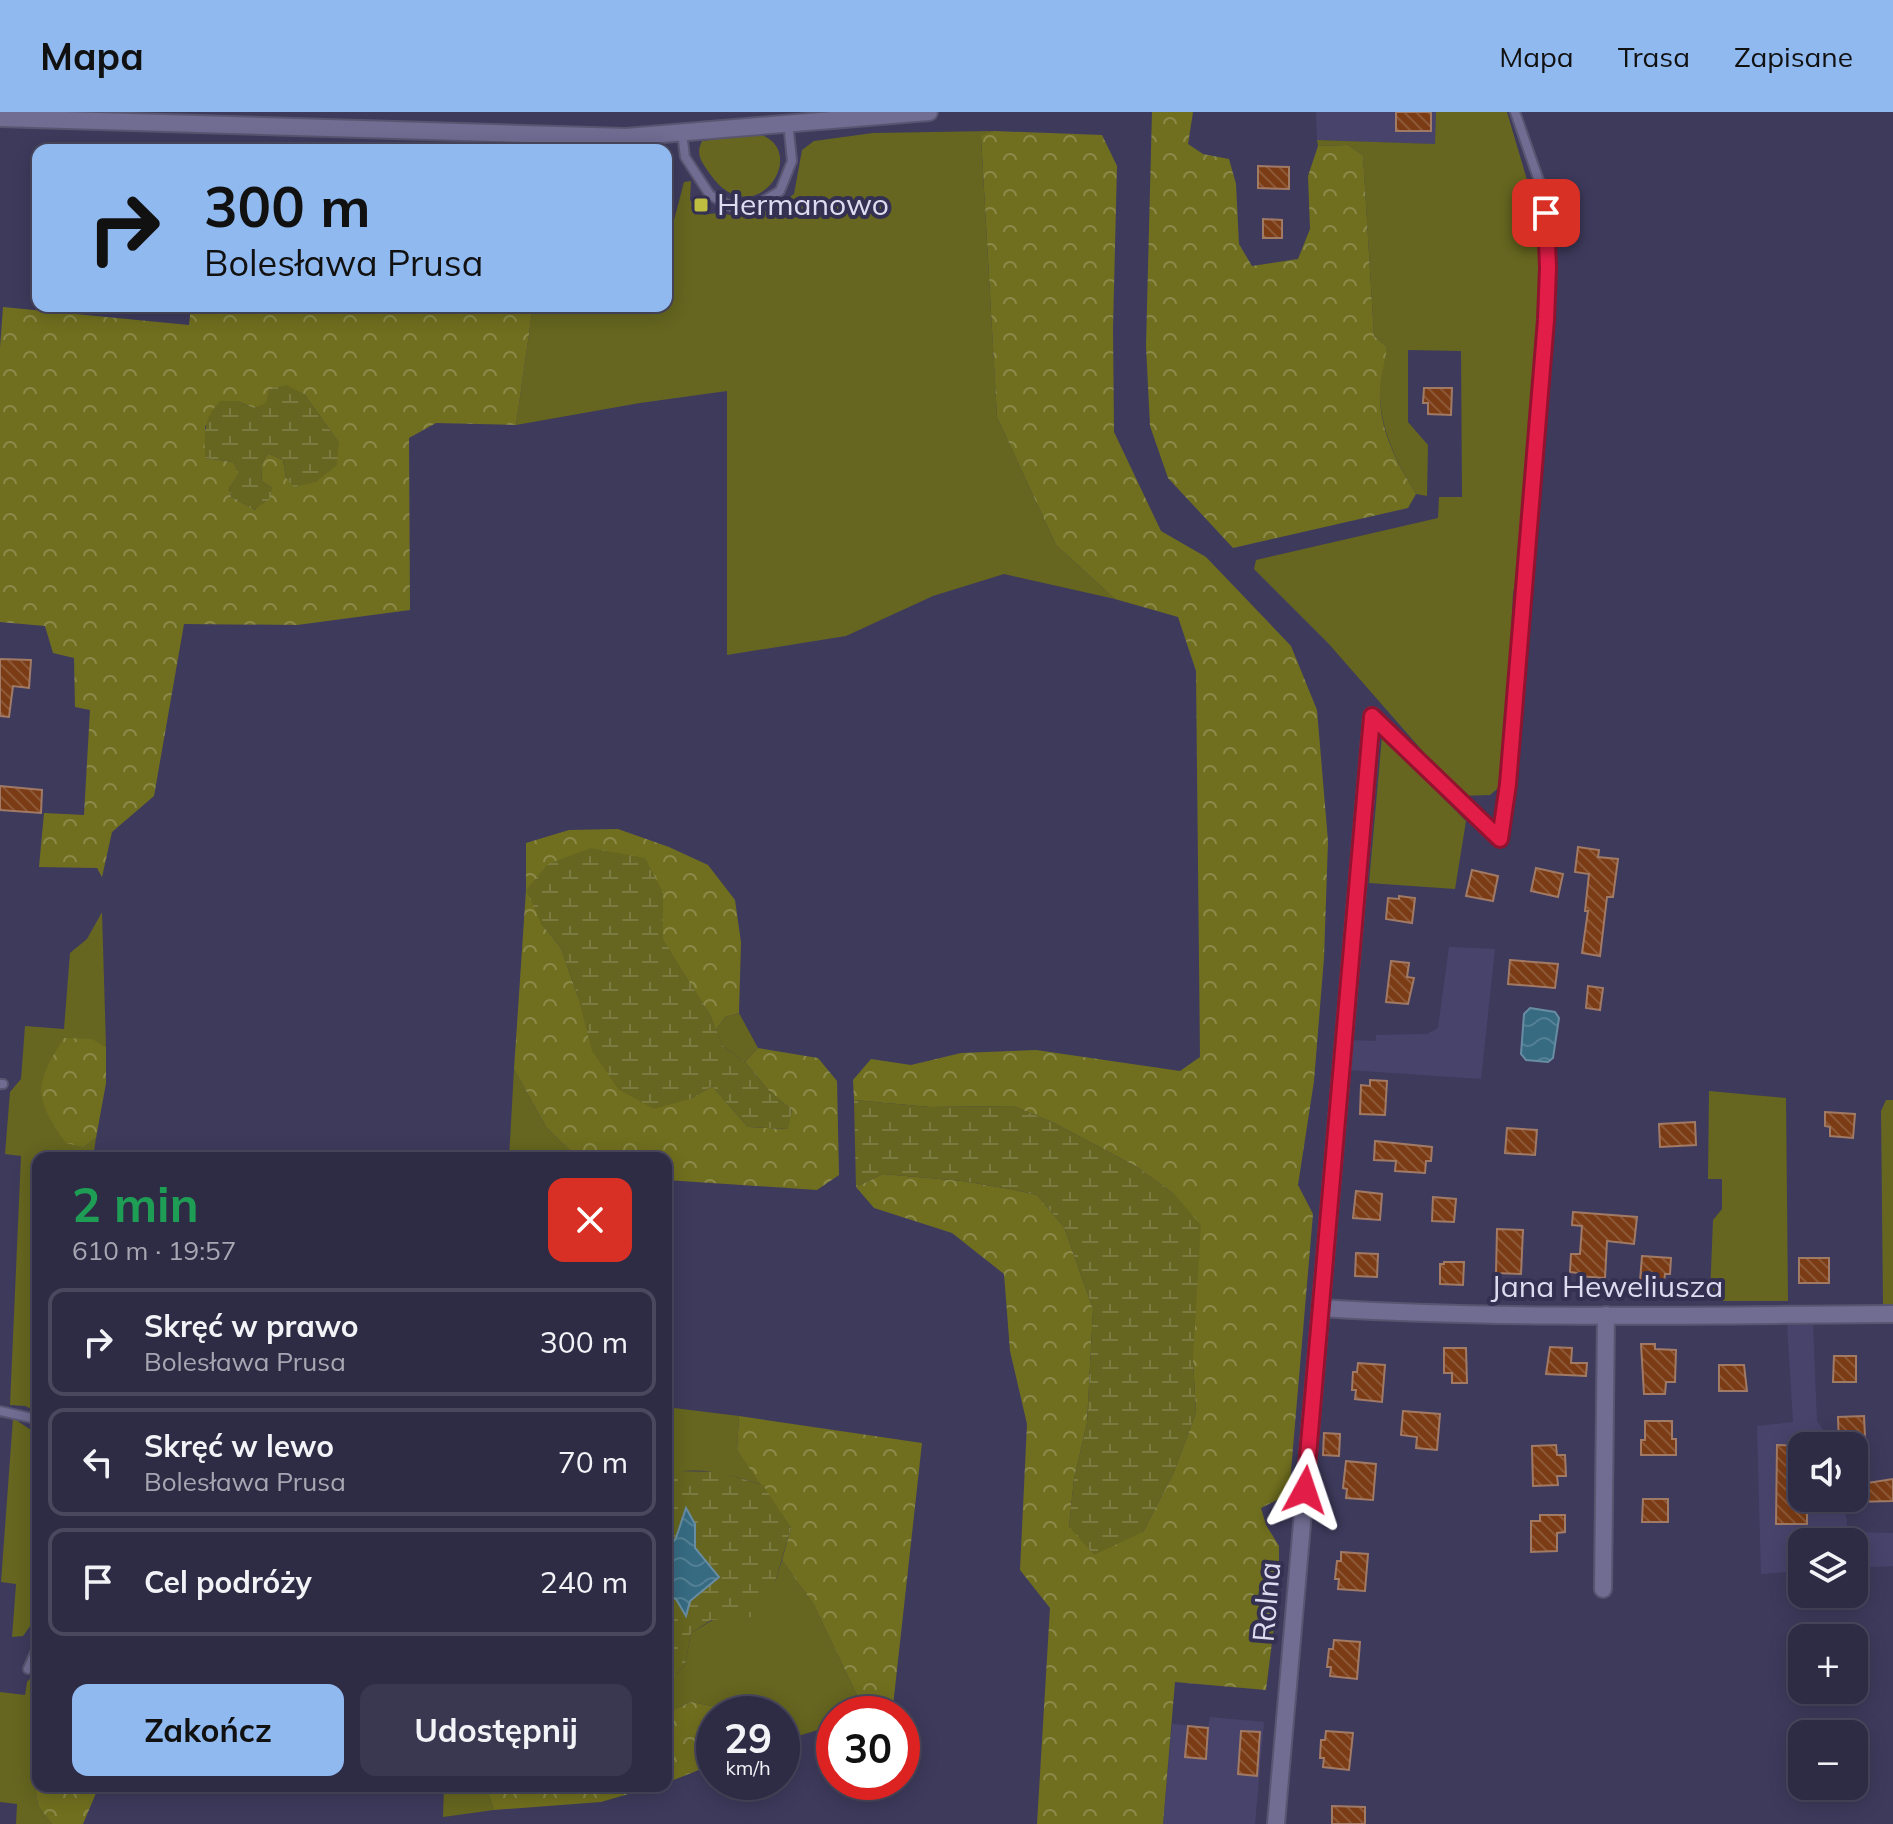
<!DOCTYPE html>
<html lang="pl">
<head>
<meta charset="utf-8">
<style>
  body { margin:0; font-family:Mulish,sans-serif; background:#3a3850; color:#f1f3f6; height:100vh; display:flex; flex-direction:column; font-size:30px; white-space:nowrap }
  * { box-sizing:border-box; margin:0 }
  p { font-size:26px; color:#a7a7b3 }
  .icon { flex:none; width:44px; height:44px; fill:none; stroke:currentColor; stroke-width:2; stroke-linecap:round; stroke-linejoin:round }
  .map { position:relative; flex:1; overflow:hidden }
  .sheet { position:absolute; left:32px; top:1040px; width:640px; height:640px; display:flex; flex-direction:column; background:#2e2c45; border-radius:16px; box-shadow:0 4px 20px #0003,0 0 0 2px #49485e }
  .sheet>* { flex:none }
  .guide { position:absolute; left:32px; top:32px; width:640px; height:168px; border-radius:16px; box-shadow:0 4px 20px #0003,0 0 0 2px #49485e; background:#90b9f0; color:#111; overflow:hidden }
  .fabs { position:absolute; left:1788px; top:1320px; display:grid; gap:16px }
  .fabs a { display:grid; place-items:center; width:80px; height:80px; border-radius:16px; background:#2e2c45; box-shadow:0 4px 20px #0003,0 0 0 2px #49485e; font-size:40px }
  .speed { position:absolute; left:696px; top:1584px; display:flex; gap:16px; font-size:40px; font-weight:700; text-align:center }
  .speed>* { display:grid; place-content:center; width:104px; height:104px; border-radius:50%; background:#2e2c45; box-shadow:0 4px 20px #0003,0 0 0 2px #49485e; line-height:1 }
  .speed small { font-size:20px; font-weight:400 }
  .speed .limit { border:12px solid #d22; background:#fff; color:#111 }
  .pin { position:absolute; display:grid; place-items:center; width:68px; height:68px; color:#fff; margin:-34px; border-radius:16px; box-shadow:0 4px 12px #0006 }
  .me { position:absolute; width:88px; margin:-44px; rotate:5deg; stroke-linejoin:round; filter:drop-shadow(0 0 6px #0008) }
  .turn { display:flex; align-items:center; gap:28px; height:168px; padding:0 40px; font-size:36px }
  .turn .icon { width:104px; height:104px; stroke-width:2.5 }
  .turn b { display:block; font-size:56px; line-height:68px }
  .round { display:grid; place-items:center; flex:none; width:84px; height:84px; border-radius:16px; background:#3a3850 }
  .overview { display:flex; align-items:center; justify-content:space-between; height:136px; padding:0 40px }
  h1 { font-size:48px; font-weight:700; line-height:60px; color:#1e9e55 }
  .cta { display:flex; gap:16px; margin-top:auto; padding:16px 40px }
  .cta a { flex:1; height:92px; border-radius:16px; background:#90b9f0; color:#111; font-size:32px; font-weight:700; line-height:92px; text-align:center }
  .cta a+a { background:#3a3850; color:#f1f3f6 }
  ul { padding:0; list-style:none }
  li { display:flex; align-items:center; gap:24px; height:108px; margin:0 16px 12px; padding:0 24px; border:4px solid #49485e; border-radius:16px }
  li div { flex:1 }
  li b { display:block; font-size:30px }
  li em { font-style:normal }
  header { display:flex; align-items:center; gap:48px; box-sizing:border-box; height:112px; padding:0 40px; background:#90b9f0; color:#111 }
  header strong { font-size:38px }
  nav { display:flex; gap:44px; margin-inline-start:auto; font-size:28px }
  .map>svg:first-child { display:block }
</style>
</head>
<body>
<header>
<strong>Mapa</strong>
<nav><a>Mapa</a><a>Trasa</a><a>Zapisane</a></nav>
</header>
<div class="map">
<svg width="1893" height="1712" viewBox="0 0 1893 1712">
  <defs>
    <pattern id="forest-crowns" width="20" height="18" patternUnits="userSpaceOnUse" patternTransform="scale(2)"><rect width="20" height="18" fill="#706f1f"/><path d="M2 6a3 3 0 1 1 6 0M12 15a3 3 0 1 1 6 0" fill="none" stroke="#8b8a4b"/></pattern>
    <pattern id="wetland-marsh" width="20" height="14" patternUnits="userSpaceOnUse" patternTransform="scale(2)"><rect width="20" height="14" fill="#666620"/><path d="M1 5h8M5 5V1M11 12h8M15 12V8" fill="none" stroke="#7b7b41"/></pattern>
    <pattern id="water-waves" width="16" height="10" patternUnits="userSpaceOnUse" patternTransform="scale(2)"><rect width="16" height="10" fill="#366b82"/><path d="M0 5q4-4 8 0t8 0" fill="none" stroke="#538094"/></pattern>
    <pattern id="building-back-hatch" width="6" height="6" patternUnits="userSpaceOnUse" patternTransform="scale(2)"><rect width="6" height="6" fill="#7b3c15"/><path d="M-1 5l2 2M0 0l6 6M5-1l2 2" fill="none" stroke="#8d5837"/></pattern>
  </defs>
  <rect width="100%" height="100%" fill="#3e3a5c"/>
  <g fill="#48436b">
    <path d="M1316,0H1499L1509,35L1317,28Z"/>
    <path d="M1449,835L1495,837L1481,967L1349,958L1352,928L1376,929V923L1427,922L1438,916Z"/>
    <path d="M1787,1211L1813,1213L1817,1309L1834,1334H1802V1386H1844L1848,1420L1893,1421V1454L1854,1456V1430H1802V1459L1761,1462L1757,1314L1793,1310Z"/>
    <path d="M1210,1605L1264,1610L1255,1712H1163L1172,1612L1208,1615Z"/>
  </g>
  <g fill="#666620">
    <path d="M1436,0H1507L1540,112V203L1523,421L1513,482L1503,672L1490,683L1462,684L1328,531L1254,457L1256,448L1438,406L1439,385H1462L1461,239L1408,238V310L1428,333L1427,384L1416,382C1398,352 1382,322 1380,286C1379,270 1384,251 1387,235L1374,224L1363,43L1348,33L1318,34L1317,28L1435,32Z"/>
    <path d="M994,19L981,25L997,305L1056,433L1115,487L1004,462L933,484L846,524L727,543V279L640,291L516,313L533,194H666V166H672L673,112L684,70L691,69L690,88L704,103C722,99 726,104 742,104C762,104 779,93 794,82L802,38L814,29L873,21Z"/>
    <path d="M759,22C812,39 754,125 710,62C702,50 695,43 702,29Z"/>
    <path d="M1382,624L1466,709L1455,777L1369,771Z"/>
    <path d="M102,800L106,935L91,927L84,1035L96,1026L93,1046H38V1300L25,1294L10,1293L21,1044L5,1042L10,980L21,967L25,914L64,917L70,841L87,827Z"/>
    <path d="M739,901L758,936L745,950L723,934L716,918L725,905Z"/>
    <path d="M514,957L546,1015L578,1046H509Z"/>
    <path d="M1709,979L1786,986L1788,1189H1717L1710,1182L1713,1108L1722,1097V1067H1708Z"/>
    <path d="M1886,988H1893V1198L1883,1192L1881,999Z"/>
    <path d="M666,1295L739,1304L737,1338L763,1373C731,1363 699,1353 666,1362Z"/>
    <path d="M13,1306L34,1320L38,1329V1461L33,1510L23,1524L12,1525L16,1472L1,1470Z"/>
    <path d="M782,1448L814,1493L857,1583L893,1594L867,1602H834V1613L782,1629V1602H719L717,1595L691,1590L666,1601V1573L685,1553L691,1521L775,1470Z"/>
    <path d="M34,1562H38V1671L35,1674L38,1694L52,1712H16L17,1692L0,1690V1580L25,1583L27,1570Z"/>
    <path d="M444,1674H486L494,1698L443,1705Z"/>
  </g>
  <g fill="url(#forest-crowns)" fill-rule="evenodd">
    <path d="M1152,0H1193L1188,32L1203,42L1229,47L1236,72L1239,132L1252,154L1298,147L1310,117L1308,64L1318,34L1348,33L1363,43L1374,224L1387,235C1385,251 1379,270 1380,286C1381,322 1398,352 1416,382L1408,396L1233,436L1168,366L1150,314L1146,234Z"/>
    <path d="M994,19L1102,23L1117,54L1113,216L1114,320L1161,419L1206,445L1291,534L1317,598L1328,729L1324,846L1314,969L1298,1073L1313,1102L1289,1382L1261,1396L1266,1413L1279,1434V1474L1266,1578L1175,1570L1163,1712H1037L1050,1496L1020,1458L1027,1312L1010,1239L1004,1162L952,1121L874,1096L856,1075L883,1062L962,1069L1010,1077L1037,1083L1064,1115L1093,1197L1087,1311L1074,1367L1069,1415L1143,1420L1173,1362L1196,1301L1193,1248L1174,1082L1137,1055L1054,1011L1013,994L930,995L854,988L853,968L871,947L911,953L961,941L1036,938L1180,959L1200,945L1196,559L1178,505L1115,487L1056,433L997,305L981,24Z"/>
    <path d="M191,194H533L516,313L436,311L409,326L410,498L297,513L184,512L154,684L112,720L102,765L97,756L39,755L44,701L84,703L90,598L75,595L74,546L53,541L45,514L0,510V236L3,195L189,213ZM304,282L339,331L286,366L283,348L268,341L261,353L262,369L272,376L255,398L231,385L229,376L239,362L233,350L205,346V314L237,289L254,296Z"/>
    <path d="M618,717L669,735L708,753L735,788L741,830L739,901L725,905L716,918L710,903L662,827L663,780L541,811L561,836L578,885L690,987L712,974L748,1015L787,1017L792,998L769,979L745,950L758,936L818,946L837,969L839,1063L817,1078L666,1068V1046H578L546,1015L514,957L526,778V731L569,718Z"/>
    <path d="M64,926L92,927L106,935V971L96,1026L84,1035L66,1031C33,985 34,973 64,926Z"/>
    <path d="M739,1304L922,1331L893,1594L857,1583L814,1493L782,1448L791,1416L737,1338Z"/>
    <path d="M691,1590L717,1595L719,1602H714V1652L666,1671V1601Z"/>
    <path d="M38,1671V1674H99L83,1712H52L38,1694L35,1673Z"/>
    <path d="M486,1674H656L601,1690L494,1698Z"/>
  </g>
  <g fill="url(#wetland-marsh)">
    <path d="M287,273L304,282L339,331L337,353L316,370L294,375L286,366L283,348L268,341L261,353L262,369L272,376L270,387L254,398L231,385L229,376L238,362L233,350L205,346C204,323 203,306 220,289H237L254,296L266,291L269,277Z"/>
    <path d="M591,736L645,746L663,780V827L710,903L723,934L745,950L769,979L792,998L788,1017L748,1015L712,974L690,987L654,997L618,977L592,939L578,885L561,836L541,811L526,778L548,752Z"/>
    <path d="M854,988L930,995L1013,994L1054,1011L1137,1055L1174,1082L1201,1113L1193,1248L1196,1301L1173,1362L1143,1420L1094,1443L1069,1415L1074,1367L1087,1311L1093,1197L1064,1115L1037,1083L1010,1077L962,1069L883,1062L856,1075Z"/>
    <path d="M676,1359L719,1360L763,1373L791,1416L775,1470L755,1505L711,1508L691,1521L685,1553L666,1573V1482L676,1486L686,1503L690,1489L719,1465L695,1436V1412L685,1397L676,1426L666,1439V1362Z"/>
  </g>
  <g fill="url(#water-waves)" stroke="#688da3" stroke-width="2">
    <path d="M1530,896L1555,900L1559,906L1553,946L1548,950L1526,948L1521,942L1524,902Z"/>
    <path d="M686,1396L695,1412V1436L719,1465L690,1489L686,1504L676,1487L666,1482V1439L676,1426Z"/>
  </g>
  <g fill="url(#building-back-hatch)" stroke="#a17a66" stroke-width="2">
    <rect x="1396" y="0" width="35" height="19"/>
    <path d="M1258,54L1289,55V77L1258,76Z"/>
    <path d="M1263,107L1282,108V126H1263Z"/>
    <path d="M1424,276H1452L1451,303L1428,302V291H1423Z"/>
    <path d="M0,547L31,548L29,576L13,574L9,605L0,604Z"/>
    <path d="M0,674L42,678L41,701L0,698Z"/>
    <path d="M1578,735L1599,738L1598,745L1618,747L1613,785H1607L1600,844L1582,841L1588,799H1585L1589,762L1575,760Z"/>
    <path d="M1536,756L1563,762L1558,785L1531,779Z"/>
    <path d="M1472,758L1498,764L1493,789L1466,784Z"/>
    <path d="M1399,784L1415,786L1412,811L1386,807L1388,786L1399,787Z"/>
    <path d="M1510,848L1558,852L1555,876L1508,872Z"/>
    <path d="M1391,849L1409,851L1407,865L1414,866L1408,892L1386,890Z"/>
    <path d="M1588,874L1603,876L1600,898L1586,896Z"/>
    <path d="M1370,968L1387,969L1385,1003L1360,1002L1361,973L1370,974Z"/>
    <path d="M1825,1000L1855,1002L1853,1026L1830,1024V1015L1825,1014Z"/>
    <path d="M1695,1010L1696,1033L1660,1035L1659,1012Z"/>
    <path d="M1507,1016L1537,1018L1535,1043L1505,1041Z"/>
    <path d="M1375,1029L1432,1035L1431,1049H1426L1425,1061L1395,1059L1396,1049L1374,1048Z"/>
    <path d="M1356,1079L1382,1082L1380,1108L1353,1106Z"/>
    <path d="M1433,1085L1456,1087L1454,1110L1432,1109Z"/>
    <path d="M1573,1100L1637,1105L1634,1132L1607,1129L1605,1166L1578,1164L1579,1161L1570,1160L1571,1142H1580L1582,1114L1572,1113Z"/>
    <path d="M1497,1117L1523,1118L1521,1162L1496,1161Z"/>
    <path d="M1356,1141L1378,1142L1377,1165L1355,1164Z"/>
    <path d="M1642,1144L1671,1146L1670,1162H1665L1664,1170L1640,1169Z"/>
    <rect x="1799" y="1146" width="30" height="25"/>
    <path d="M1444,1150H1464L1463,1173L1440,1172V1152H1444Z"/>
    <path d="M1641,1232H1655V1237L1676,1238L1675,1270H1666L1665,1282H1644Z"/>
    <path d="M1550,1235L1572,1236L1571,1251H1587L1586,1264L1546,1262Z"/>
    <path d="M1444,1236H1466L1467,1271H1452V1261H1444Z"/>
    <path d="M1834,1244H1856V1270H1833Z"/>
    <path d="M1358,1251L1385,1253L1382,1290L1355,1287L1356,1278H1352L1353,1260H1357Z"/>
    <path d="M1719,1253H1744L1747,1279H1719Z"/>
    <path d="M1403,1299L1440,1302L1437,1338L1416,1336L1417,1325L1401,1323Z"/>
    <path d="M1864,1304L1865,1325H1855V1334H1839L1838,1305Z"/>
    <path d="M1645,1309H1672V1327H1676V1343H1641V1328H1645Z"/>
    <path d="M1324,1321L1340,1322L1339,1344L1323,1343Z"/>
    <path d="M1556,1333L1557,1343H1565L1566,1364H1557L1558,1373L1533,1374L1532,1334Z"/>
    <path d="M1777,1333L1802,1334V1386H1807V1412H1776Z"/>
    <path d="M1346,1349L1376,1352L1373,1388L1346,1386L1347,1377L1343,1376Z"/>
    <path d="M1893,1367V1389L1854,1390V1373Z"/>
    <path d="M1643,1387H1668V1410H1642Z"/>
    <path d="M1540,1403H1565V1420L1557,1421V1439L1531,1440V1409H1540Z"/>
    <path d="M1341,1440L1368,1442L1365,1479L1338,1477L1339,1467H1335L1337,1449H1341Z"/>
    <path d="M1334,1528L1360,1530L1357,1567L1330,1564L1331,1555H1327L1329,1537H1333Z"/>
    <path d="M1188,1614L1208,1616L1206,1647L1185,1645Z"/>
    <path d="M1241,1619L1260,1620L1257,1664L1238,1662Z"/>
    <path d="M1326,1619L1353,1621L1349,1658L1323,1655L1324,1646H1320L1321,1628H1325Z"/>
    <path d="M1332,1694L1365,1695V1712H1332Z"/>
  </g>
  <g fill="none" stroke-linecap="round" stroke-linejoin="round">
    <defs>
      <g id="lane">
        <path d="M682,21L685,45L710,83L730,94H755L780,79L792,49L788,10"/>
        <path d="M1374,605L1500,727"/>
        <path d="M1500,727L1508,672L1548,156L1544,83L1515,0"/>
        <path d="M0,972H3"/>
        <path d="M0,1299L32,1306L38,1312"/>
        <path d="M28,1557L38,1534"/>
      </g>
      <g id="street">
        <path d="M0,6L626,25L929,0"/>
        <path d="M1321,1196C1511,1208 1702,1203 1893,1202"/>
        <path d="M1603,1477L1606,1203"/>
        <path d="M1276,1712L1372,604"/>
      </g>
    </defs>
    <use href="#lane" stroke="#595571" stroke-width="12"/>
    <use href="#street" stroke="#595571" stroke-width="20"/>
    <use href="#lane" stroke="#706c92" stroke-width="8"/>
    <use href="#street" stroke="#706c92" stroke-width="16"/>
  </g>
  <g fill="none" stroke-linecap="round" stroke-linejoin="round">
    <defs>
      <path id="route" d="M1305,1378L1372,604L1500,727L1508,672L1546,208L1548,156L1546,101"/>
    </defs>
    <use href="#route" stroke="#92132f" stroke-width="20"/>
    <use href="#route" stroke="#e11d48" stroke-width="14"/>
  </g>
  <rect fill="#bfbe41" stroke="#343051" stroke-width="3" x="693" y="85" width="16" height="16" rx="4"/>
  <g text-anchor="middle" stroke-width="8" stroke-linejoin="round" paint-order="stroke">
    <g font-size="30" fill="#dddbf0" stroke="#343051" text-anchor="start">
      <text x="717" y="103">Hermanowo</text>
    </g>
    <g font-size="30" fill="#dddbf0" stroke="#343051">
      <text x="1607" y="1185">Jana Heweliusza</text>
      <text transform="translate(1267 1490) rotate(-85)" y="10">Rolna</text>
    </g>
  </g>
</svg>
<div class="fabs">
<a><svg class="icon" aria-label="sound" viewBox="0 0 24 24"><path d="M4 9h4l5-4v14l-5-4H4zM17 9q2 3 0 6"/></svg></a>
<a><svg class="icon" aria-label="layers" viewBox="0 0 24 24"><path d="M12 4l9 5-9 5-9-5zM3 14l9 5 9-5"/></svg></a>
<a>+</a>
<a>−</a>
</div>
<div class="speed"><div>29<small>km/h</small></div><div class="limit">30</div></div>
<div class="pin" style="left:1546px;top:101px;background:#d93025"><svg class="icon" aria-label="arrive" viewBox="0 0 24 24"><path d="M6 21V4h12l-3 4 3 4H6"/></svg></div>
<svg class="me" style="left:1305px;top:1378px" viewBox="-20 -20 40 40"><path d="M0-17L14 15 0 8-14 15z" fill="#e11d48" stroke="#fff" stroke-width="4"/></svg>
<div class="guide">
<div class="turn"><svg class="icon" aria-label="right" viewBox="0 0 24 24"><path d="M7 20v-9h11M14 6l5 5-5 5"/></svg><div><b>300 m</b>Bolesława Prusa</div></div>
</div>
<section class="sheet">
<div class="overview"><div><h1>2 min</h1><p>610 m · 19:57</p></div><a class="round" style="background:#d93025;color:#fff"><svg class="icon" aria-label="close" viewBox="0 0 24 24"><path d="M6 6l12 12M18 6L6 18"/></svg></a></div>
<ul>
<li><svg class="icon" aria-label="right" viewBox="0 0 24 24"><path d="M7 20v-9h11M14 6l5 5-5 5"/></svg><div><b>Skręć w prawo</b><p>Bolesława Prusa</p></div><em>300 m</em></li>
<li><svg class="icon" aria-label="left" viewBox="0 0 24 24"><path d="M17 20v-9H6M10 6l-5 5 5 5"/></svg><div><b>Skręć w lewo</b><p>Bolesława Prusa</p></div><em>70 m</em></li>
<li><svg class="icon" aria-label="arrive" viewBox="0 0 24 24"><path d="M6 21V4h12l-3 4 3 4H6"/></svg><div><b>Cel podróży</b></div><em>240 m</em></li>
</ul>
<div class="cta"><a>Zakończ</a><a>Udostępnij</a></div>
</section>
</div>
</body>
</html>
